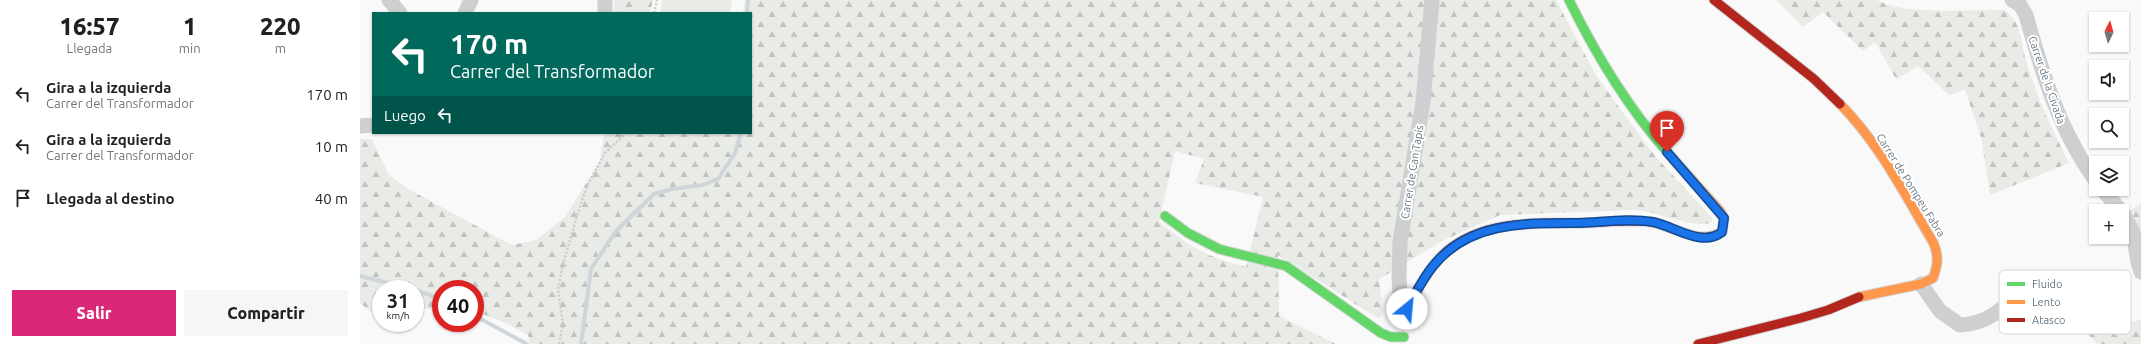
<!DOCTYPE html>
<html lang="es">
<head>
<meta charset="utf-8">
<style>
  body { margin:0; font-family:Ubuntu,sans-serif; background:#f6f6f6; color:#202124; height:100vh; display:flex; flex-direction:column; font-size:15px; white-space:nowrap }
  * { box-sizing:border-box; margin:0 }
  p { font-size:13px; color:#757577 }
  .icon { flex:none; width:22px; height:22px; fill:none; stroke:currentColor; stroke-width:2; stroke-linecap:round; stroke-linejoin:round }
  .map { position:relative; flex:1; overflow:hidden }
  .side { display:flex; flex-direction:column; background:#fff; width:360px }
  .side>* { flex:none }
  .banner { position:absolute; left:12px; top:12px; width:380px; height:122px; border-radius:0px; box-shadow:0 1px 3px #0004; background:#00695c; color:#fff; overflow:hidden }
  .needle { width:26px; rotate:5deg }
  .tools { position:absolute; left:1729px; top:12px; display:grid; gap:8px }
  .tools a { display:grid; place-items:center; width:40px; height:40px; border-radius:0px; background:#fff; box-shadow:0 1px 3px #0004; font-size:20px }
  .speed { position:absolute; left:12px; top:280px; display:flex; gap:8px; font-size:20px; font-weight:700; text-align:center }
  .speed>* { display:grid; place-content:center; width:52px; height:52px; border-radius:50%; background:#fff; box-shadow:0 1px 3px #0004; line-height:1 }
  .speed small { font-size:10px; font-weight:400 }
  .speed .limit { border:6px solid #d22; background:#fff; color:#111 }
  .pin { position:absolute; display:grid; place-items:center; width:34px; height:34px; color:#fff; margin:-41px -17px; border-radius:50% 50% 50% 0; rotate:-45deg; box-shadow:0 0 4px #0007 }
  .pin .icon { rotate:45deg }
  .me { position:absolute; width:44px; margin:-22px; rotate:28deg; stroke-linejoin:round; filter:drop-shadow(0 0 3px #0008) }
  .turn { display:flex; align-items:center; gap:14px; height:84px; padding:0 12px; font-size:18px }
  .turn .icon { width:52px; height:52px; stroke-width:2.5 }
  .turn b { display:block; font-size:28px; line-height:34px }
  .then { display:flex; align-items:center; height:38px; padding:0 12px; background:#0003; gap:8px; font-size:15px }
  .eta { display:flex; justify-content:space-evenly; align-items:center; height:68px; text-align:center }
  .eta b { font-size:24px; font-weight:800; line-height:28px }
  .cta { display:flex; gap:8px; margin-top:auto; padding:8px 12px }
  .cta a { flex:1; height:46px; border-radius:0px; background:#db2777; color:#fff; font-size:16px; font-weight:800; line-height:46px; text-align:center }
  .cta a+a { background:#f6f6f6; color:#202124 }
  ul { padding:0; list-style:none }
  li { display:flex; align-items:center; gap:12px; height:52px; padding:0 12px }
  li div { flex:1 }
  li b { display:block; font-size:15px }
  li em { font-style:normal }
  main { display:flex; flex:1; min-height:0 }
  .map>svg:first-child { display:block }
</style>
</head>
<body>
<main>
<section class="side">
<div class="eta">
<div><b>16:57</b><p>Llegada</p></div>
<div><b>1</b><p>min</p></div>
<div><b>220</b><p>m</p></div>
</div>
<ul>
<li><svg class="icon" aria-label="left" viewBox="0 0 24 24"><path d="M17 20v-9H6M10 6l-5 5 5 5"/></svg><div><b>Gira a la izquierda</b><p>Carrer del Transformador</p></div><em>170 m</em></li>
<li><svg class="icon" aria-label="left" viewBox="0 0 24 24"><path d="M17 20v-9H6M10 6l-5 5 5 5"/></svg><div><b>Gira a la izquierda</b><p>Carrer del Transformador</p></div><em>10 m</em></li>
<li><svg class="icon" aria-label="arrive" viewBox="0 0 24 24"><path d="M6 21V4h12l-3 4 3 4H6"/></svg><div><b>Llegada al destino</b></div><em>40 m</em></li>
</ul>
<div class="cta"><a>Salir</a><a>Compartir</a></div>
</section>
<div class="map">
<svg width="1781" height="344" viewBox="0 0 1781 344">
  <defs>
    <pattern id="forest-firs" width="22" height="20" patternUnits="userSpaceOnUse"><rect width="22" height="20" fill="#e8ebe6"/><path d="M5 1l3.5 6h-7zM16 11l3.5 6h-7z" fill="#c0c3c0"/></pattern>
  </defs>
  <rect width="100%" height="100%" fill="#f9f9f9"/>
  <path fill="#e8ebe6" d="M302,0H372L370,13H300Z"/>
  <g fill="url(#forest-firs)" fill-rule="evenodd">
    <path d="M254,0H293L290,13H254Z"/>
    <path d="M385,0H1196L1236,75L1266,117L1295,156L1347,212L1352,218L1351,223C1328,228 1298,211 1273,210L1140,215L1082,241L1019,279L1023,313L1019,319L918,255L919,316L976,344H170L168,335L143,322L115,311V289H81V309H59L55,314V289H21V320L0,303V139H12L28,174L48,189L152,245L176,240L205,217L240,161L244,133H391V13H383ZM815,151L844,159L835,183L903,197L886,267C846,257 831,247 799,222Z"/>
    <path d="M1416,0H1517C1544,16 1611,9 1644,10C1659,19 1661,37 1664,53C1674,92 1691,127 1709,163L1630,195L1621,137L1605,90L1589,95L1558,66L1536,79L1515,42L1503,51L1463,12L1443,27Z"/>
    <path d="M1781,203V235L1769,211Z"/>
    <path d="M1781,320V344H1737L1724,330Z"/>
    <path d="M26,323H48L40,333Z"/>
  </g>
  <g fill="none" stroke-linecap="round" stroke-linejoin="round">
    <g stroke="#ced6d9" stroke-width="4">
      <path d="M387,13L388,0"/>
      <path d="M0,276L52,289"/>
      <path d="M55,290L81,299"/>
      <path d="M115,316L167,344"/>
      <path d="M221,344L231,269L256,231L294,194L312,189L343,185L358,179L375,153L381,133"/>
    </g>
    <defs>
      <g id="fast">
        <path d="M1209,0C1236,55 1267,106 1307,152"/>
        <path d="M805,216L828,233L859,249L926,266L1021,333L1031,337H1044"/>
      </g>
      <g id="slow">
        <path d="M1480,104C1519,143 1545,195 1573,242C1579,255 1578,265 1573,278L1561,284L1499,297"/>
        <path d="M1291,222C1315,226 1338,246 1362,232L1364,218L1360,211L1307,152"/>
      </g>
      <g id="jam">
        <path d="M1354,0L1454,79L1480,104"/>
        <path d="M1042,319C1054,296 1067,268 1087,251C1122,221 1172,223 1215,223C1241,223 1266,219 1291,222"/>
        <path d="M1338,344L1441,318L1468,310L1499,297"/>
      </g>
    </defs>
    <use href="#fast" stroke="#d5d6d7" stroke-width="11"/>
    <use href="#slow" stroke="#d5d6d7" stroke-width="11"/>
    <use href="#jam" stroke="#d5d6d7" stroke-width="11"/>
    <g stroke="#cbcccd" stroke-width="2.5" stroke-dasharray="2 2" stroke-linecap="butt">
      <path d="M294,13L297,0"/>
      <path d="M199,344L203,325L198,289L203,264L217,216L227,186L245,153L266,133"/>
    </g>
    <g stroke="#cecfd0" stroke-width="15">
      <path d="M29,0L40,13"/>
      <path d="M245,0V13"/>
      <path d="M1652,0L1660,5L1666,15C1682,73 1700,132 1736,181"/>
      <path d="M105,13L111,0"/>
      <path d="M0,126L13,125"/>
      <path d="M1742,189L1761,211"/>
      <path d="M1762,212L1773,232L1778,262L1781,272"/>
      <path d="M1561,284L1580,311L1600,325C1627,324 1645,308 1663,289"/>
      <path d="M1042,319L1039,278L1040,242L1063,102L1072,0"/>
    </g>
    <use href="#fast" stroke="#63d668" stroke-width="9"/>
    <use href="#slow" stroke="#ff974d" stroke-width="9"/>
    <use href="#jam" stroke="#b3261e" stroke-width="9"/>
  </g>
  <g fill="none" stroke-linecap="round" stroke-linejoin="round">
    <defs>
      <path id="route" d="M1047,309C1055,294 1063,278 1074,265C1110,221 1168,223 1220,223C1244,222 1269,218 1293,222C1314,226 1342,248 1362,232L1364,218L1307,152"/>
    </defs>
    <use href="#route" stroke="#114b97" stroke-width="10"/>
    <use href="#route" stroke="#1a73e8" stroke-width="7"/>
  </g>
  <g text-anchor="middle" stroke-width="4" stroke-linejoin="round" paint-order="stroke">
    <g font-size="11" fill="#657683" stroke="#fff">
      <text transform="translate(1687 80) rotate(71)" y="4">Carrer de la Civada</text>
      <text transform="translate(1052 172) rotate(-81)" y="4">Carrer de Can Tapis</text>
      <text transform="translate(1551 185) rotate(58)" y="4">Carrer de Pompeu Fabra</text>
    </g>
  </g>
  <rect x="1639" y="270" width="132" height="64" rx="6" fill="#fff" stroke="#d1d6da" stroke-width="1"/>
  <rect x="1647" y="282" width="18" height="4" fill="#63d668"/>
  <rect x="1647" y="300" width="18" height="4" fill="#ff974d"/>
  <rect x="1647" y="318" width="18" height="4" fill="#b3261e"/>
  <g font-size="11" fill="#657683">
    <text x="1672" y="288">Fluido</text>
    <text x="1672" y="306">Lento</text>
    <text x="1672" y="324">Atasco</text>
  </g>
</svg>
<div class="tools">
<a><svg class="needle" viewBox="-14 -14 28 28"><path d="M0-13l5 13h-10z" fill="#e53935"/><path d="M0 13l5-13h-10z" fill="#757577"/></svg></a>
<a><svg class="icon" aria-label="sound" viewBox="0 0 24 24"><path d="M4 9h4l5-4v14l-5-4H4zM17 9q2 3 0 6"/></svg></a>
<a><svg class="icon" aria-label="search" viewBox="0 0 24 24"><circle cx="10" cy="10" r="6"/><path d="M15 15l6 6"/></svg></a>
<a><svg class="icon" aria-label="layers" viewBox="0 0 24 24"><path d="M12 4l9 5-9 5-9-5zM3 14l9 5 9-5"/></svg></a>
<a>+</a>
</div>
<div class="speed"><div>31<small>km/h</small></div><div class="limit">40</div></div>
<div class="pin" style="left:1307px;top:152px;background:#d93025"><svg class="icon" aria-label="arrive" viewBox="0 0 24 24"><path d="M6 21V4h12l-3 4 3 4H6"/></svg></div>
<svg class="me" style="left:1047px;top:309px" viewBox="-20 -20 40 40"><circle r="19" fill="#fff"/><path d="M0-13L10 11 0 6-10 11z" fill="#1a73e8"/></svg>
<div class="banner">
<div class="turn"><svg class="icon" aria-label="left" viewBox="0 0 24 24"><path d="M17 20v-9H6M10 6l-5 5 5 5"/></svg><div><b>170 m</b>Carrer del Transformador</div></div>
<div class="then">Luego<svg class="icon" aria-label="left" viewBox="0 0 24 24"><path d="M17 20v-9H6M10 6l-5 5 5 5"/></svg></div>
</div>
</div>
</main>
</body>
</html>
